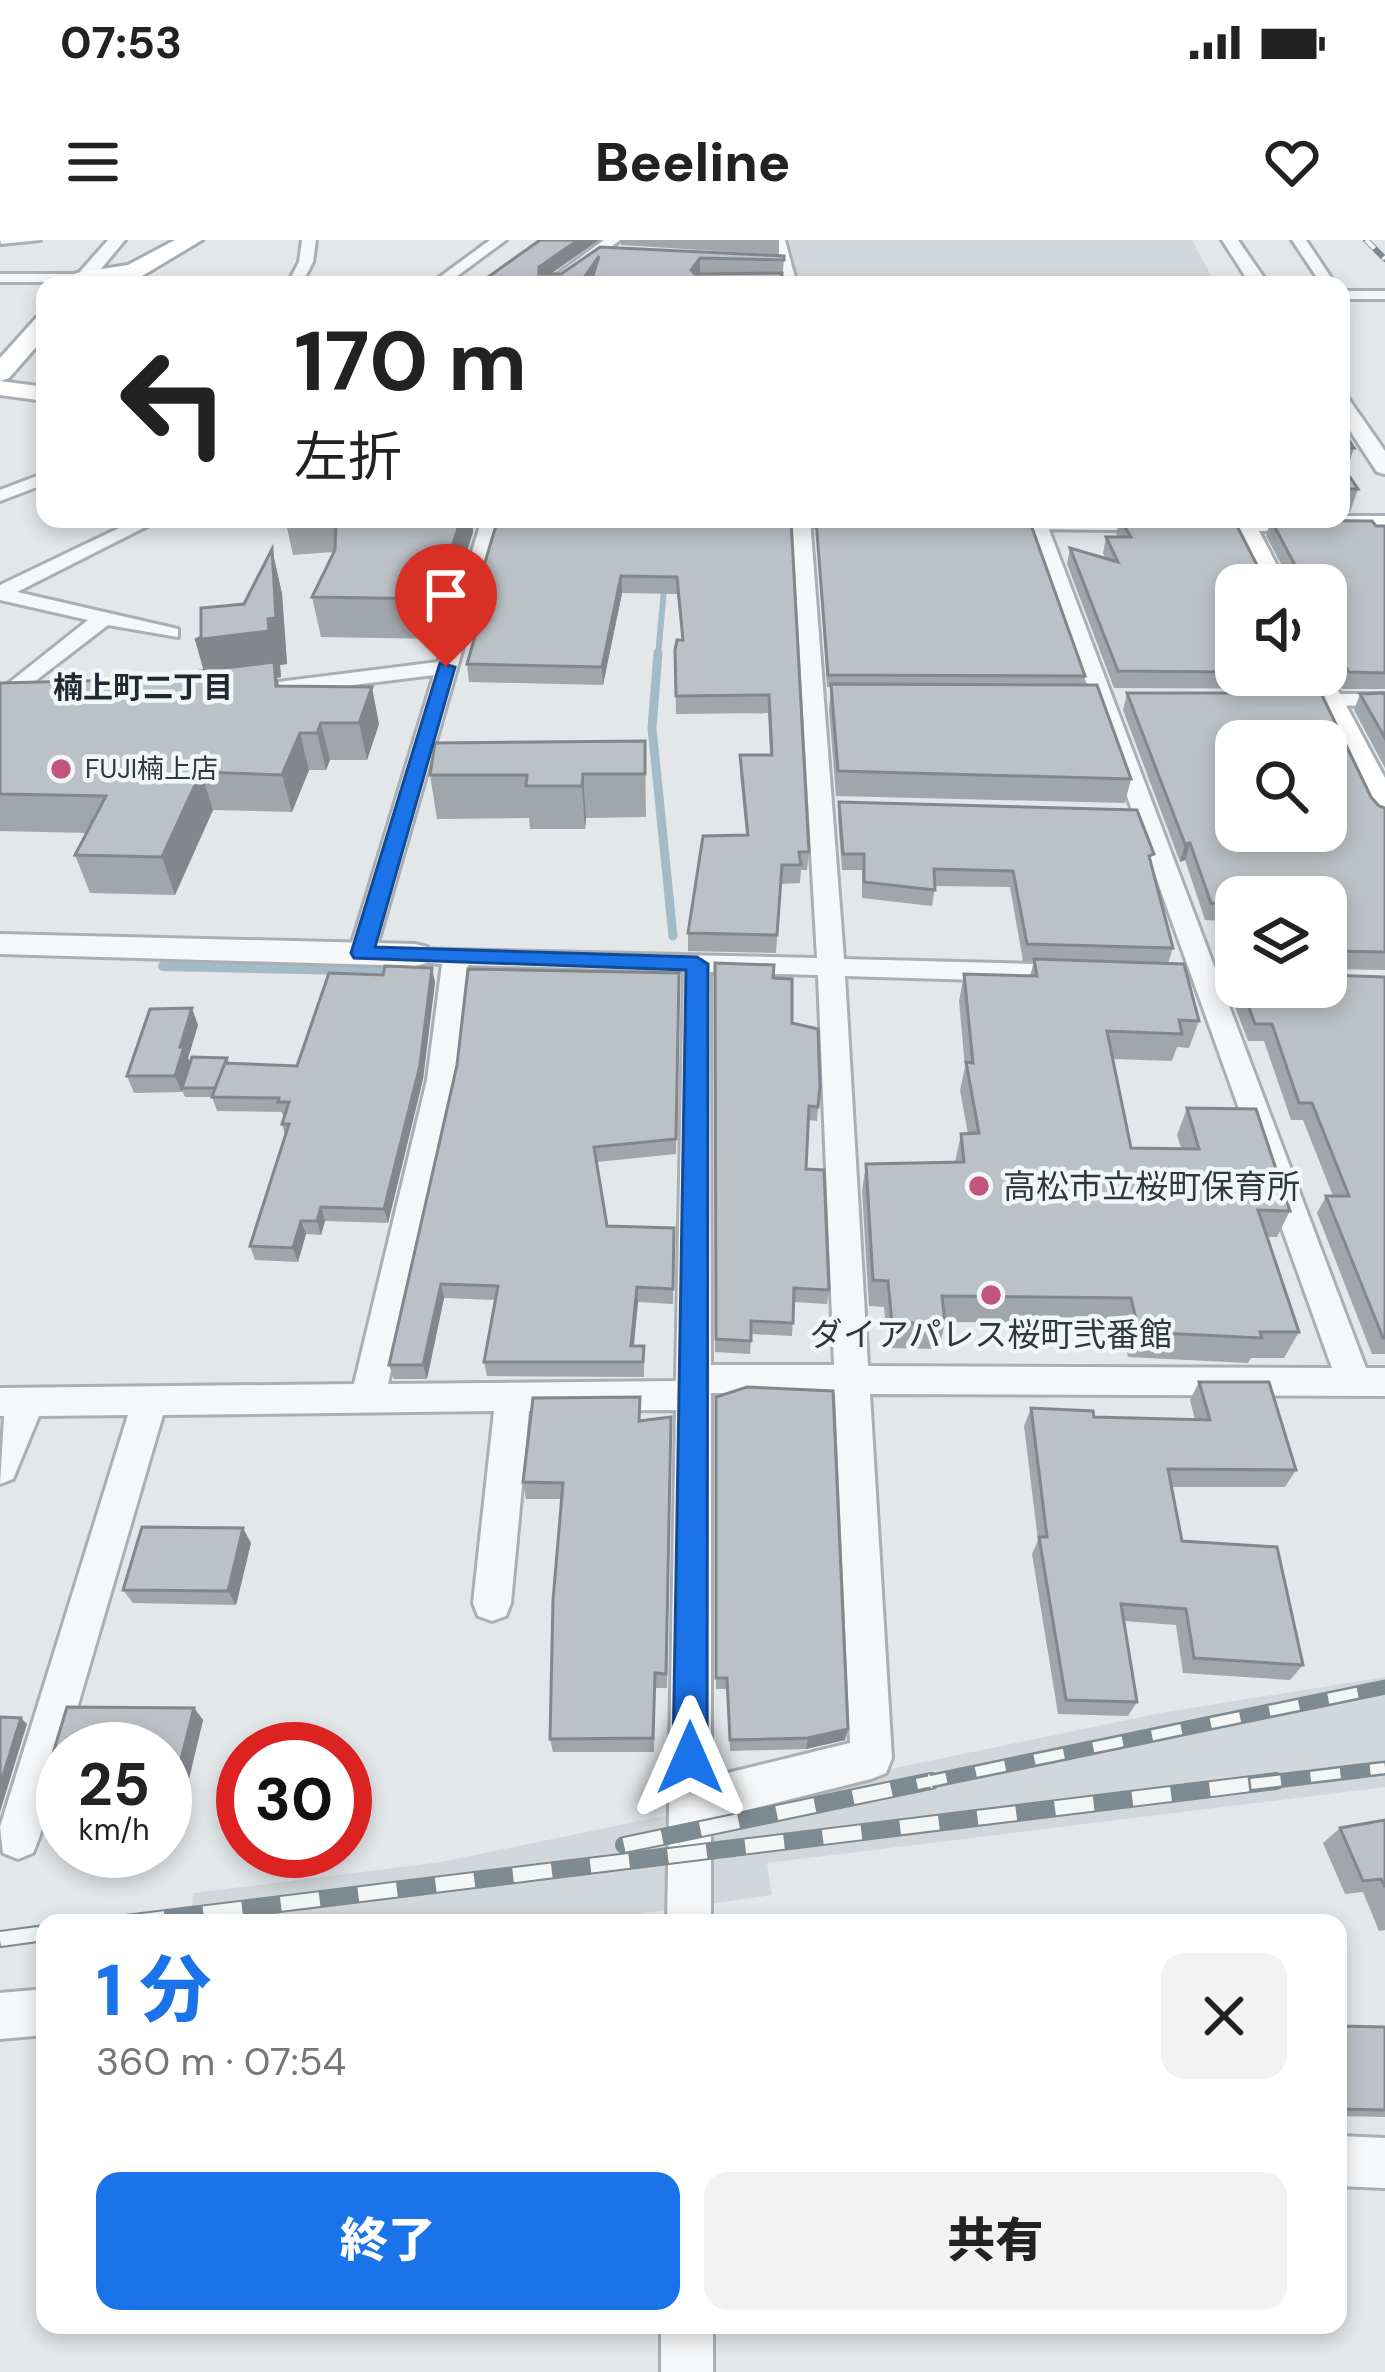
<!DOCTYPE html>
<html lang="ja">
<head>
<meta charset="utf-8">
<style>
  body { margin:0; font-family:"DM Sans","Noto Sans JP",sans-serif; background:#f2f2f2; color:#222; height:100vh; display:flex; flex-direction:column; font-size:45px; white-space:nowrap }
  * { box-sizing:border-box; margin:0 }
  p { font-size:39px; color:#767676 }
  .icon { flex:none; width:66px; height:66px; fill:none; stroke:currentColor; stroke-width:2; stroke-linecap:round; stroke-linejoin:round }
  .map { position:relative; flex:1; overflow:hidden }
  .side { position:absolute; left:36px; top:1674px; width:1311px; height:420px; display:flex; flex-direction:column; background:#fff; border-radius:24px; box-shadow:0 6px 18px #0003 }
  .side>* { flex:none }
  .hud { position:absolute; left:36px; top:36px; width:1314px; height:252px; border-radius:24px; box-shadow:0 6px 18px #0003; background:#fff; color:#222; overflow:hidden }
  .fabs { position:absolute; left:1215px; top:324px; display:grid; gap:24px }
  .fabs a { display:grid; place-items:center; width:132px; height:132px; border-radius:24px; background:#fff; box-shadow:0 6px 18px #0003; font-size:60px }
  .speed { position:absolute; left:36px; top:1482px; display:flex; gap:24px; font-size:60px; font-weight:700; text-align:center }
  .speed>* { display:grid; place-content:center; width:156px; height:156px; border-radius:50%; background:#fff; box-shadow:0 6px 18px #0003; line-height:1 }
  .speed small { font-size:30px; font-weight:400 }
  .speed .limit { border:18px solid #d22; background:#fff; color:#111 }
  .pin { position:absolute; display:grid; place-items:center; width:102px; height:102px; color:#fff; margin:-123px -51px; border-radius:50% 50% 50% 0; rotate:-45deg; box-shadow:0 0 12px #0007 }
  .pin .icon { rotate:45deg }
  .me { position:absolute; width:132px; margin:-66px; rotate:0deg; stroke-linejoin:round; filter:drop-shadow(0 0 9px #0008) }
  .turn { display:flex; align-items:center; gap:42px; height:252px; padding:0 60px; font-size:54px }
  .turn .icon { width:156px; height:156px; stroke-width:2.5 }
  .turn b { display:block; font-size:84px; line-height:102px }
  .round { display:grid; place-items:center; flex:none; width:126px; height:126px; border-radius:24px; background:#f2f2f2 }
  .summary { display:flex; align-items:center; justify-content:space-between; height:204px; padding:0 60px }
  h1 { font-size:72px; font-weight:800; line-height:90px; color:#1a73e8 }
  .button { display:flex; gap:24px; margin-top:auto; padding:24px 60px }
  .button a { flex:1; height:138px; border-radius:24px; background:#1a73e8; color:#fff; font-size:48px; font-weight:800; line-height:138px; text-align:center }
  .button a+a { background:#f2f2f2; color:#222 }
  .status { display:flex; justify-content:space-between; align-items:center; height:84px; padding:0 60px; background:#fff; direction:ltr }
  .status svg { height:33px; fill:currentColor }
  header { display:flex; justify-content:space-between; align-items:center; height:156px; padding:0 60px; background:#fff; font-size:54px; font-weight:800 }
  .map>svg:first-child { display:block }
</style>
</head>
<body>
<div class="status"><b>07:53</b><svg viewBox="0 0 49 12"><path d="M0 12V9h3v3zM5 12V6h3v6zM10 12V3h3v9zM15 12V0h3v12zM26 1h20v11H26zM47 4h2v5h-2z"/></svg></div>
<header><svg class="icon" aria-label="menu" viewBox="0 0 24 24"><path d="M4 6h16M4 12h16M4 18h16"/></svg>Beeline<svg class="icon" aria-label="heart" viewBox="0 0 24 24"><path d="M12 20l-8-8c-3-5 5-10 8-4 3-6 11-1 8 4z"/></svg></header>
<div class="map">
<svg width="1385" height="2132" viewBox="0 0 1385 2132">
  <rect width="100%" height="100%" fill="#e3e7ea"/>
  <g fill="#d1d7db">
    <path d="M784,0H1192L1216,45H798Z"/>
    <path d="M1385,1437V1547L767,1623L772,1655L575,1683H191L193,1653L441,1622L1166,1472Z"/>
  </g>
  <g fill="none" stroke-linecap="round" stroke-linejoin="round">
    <g stroke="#a2bbc6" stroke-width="6">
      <path d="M605,11L621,0"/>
      <path d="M658,416L665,338"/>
    </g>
    <path stroke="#a2bbc6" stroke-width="9" d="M658,413L652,488L673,696"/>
    <path stroke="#a2bbc6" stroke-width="10" d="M163,726L398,731"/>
    <defs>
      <g id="minor">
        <path d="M0,0H40L1,4Z"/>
        <path d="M302,0H316L313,22L301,45H287L299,22Z"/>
        <path d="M490,0H506L445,45H429Z"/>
        <path d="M604,0H620L559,45H543Z"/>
        <path d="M771,0H785L797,45H783Z"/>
        <path d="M1292,0H1306L1336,45H1322Z"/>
        <path d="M0,34H84L91,38L84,42H0Z"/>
        <rect x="1341" y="51" width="44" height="8"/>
        <path d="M45,233V244L0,261V250Z"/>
        <path d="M138,279H161L17,352L178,389V397L108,385L0,468V450L88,380L0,360V345Z"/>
        <path d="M482,279H500L375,713L362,721L353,719L349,713L434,435L247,458L236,452L247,446L438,422Z"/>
        <path d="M792,279H810L844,719L1072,725L1085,734L1072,743L845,736L868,1126L1332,1128L1028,280L1045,279L1366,1128H1385V1156L870,1154L892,1518L886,1533L871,1539L711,1579V1683H667L676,1170L529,1171L511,1363L506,1376L492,1381L478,1376L473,1363L494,1171L163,1175L39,1598L33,1613L18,1619L3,1613L0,1587L128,1175L39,1176L13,1239L0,1244L4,1176H0V1148L354,1144L427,840L442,724L406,721L402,715L406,709L817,718ZM468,725L684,731L676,1141L388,1144L455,840ZM710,732L818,735L834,1125H711ZM711,1153L835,1154L850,1503L711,1537Z"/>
        <path d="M1303,454H1385V466L1295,465V455Z"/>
        <path d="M45,1749V1795L0,1799V1753Z"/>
        <path d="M1338,1896L1385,1898V1948L1338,1946Z"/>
        <rect x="661" y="2085" width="52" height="47"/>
      </g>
      <g id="tertiary">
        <path d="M108,0H125L90,42H78V34Z"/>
        <path d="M1222,0H1238L1269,45H1251Z"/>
        <path d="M1341,156L1348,158L1385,211V234L1377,232L1341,177Z"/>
        <path d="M0,694L415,704L427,707L432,715L427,723L415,726L0,714Z"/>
      </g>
      <g id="secondary">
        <path d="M0,141L45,147V161L0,155Z"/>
        <path d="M1341,276H1385V292L1259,291L1287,345H1259L1232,291L815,287L802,279Z"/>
        <path d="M1326,428L1385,538V582L1373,579L1368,572L1303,435H1326Z"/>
      </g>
      <g id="primary">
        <path d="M175,0H202L142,36L67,45L76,33L128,25Z"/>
        <path d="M45,75V97L9,138L0,141V118L37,77Z"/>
      </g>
    </defs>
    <use href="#minor" stroke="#a9afb4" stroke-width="6"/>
    <use href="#tertiary" stroke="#a9afb4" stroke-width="6"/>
    <use href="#secondary" stroke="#a9afb4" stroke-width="6"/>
    <use href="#primary" stroke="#a4aeb4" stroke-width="6"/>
    <use href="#minor" fill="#f6f7f8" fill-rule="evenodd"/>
    <use href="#tertiary" fill="#f6f7f8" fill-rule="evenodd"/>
    <use href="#secondary" fill="#fff" fill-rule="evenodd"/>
    <use href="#primary" fill="#fff" fill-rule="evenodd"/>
    <defs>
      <path id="rail-far2" d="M1366,0L1385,19"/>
      <g id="rail-far1">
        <path d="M917,1544L1385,1447"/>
        <path d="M1251,1544L1385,1528"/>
      </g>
      <g id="rail">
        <path d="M624,1605L931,1541"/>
        <path d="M126,1683L1276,1541"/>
        <path d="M0,1699L45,1693"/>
      </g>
    </defs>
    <use href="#rail-far2" stroke="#7e8a92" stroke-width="6"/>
    <use href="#rail-far1" stroke="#7e8a92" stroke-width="15"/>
    <use href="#rail" stroke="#7e8a92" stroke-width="18"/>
    <use href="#rail-far2" stroke="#f3f6f7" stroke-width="4.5" stroke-dasharray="12" stroke-linecap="butt"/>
    <use href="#rail-far1" stroke="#f3f6f7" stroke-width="10" stroke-dasharray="30" stroke-linecap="butt"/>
    <use href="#rail" stroke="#f3f6f7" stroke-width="14" stroke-dasharray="39" stroke-linecap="butt"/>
  </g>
  <g fill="#a1a6aa">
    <path d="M540,0H599L551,34H561L600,7L784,16L782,45H477Z"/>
    <path d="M621,0H779V15L621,5Z"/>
    <path d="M1341,188L1354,208L1347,229H1345L1358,249L1350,272H1341Z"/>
    <path d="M285,279H472L473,292L440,399L321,397L312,357L334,312L293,315Z"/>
    <path d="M1120,279L1260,331L1286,333L1266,296L1271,280L1385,286V449H1342L1326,425V345H1236V435H1310L1305,449L1114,448L1067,324L1070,308L1105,318L1103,313L1106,297H1118L1116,294Z"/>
    <path d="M816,280L1085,436L1083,445L1131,539L1125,563L836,556L829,469L831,447H827Z"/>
    <path d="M661,284L731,285L809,612L807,630H801L800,643L781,644L776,713L688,711V693L746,595L740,533V515H770L768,473L676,474L675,410L682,400L677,354L622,353L603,445L469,442L467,424L474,400H469L467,382Z"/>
    <path d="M272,309L282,354L287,424L280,425L281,437L277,438L279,446L379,484L367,520H330L326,530H309L292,572L213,570L175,655L90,653L75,615L87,593L0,591V443L201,438L204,430L201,397L244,364Z"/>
    <path d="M1127,453L1371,557L1379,566L1385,568V730L1328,729L1326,733V657H1236V682L1205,680L1185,620L1180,622L1123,470Z"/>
    <path d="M1385,453V528L1354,470L1360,454Z"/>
    <path d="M645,501L646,577L586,578L585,589H530L529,578L437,579L430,535Z"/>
    <path d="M839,562L1151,623L1173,708L1168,723L1199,781L1189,808L1177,807L1172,821L1113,819L1131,908H1181L1177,895L1187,868L1290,971L1277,997H1267L1299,1092L1284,1118H1251L1248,1123L1128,1117L1121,1083L945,1082L939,1109L888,1108L884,1067L869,1066L862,951L866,924L955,922L961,894H968L960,850L965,827L959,761L964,734L1030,736L1034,721H1023L1010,647L935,646L932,666L862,658V630H842L838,579Z"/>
    <path d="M715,723L773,738L820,847L817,881L808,880L806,929L829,1050L827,1064L794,1062L792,1096L751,1094L750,1114L715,1112Z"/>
    <path d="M679,733L676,914L597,922L607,986L674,988L673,1064L638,1062L634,1106H644V1137L487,1136L484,1122L496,1060L444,1058L427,1139H394L389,1125L457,825Z"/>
    <path d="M1385,737V1114H1372L1317,973L1326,956H1333L1303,880H1291L1264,801H1248L1235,767L1242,749L1298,750L1297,747H1326Z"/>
    <path d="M435,742L423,839L388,983L325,981L321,995L306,994L298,1022L255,1020L250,1006L285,895L282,884L284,876L281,872L217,871L212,857H185L182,850V852L134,853L127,836L198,785L188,818L190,822L227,818L229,823L297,826Z"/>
    <path d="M1199,1142L1296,1230L1285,1247H1171L1182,1301L1303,1425L1290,1440L1183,1433L1176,1385L1124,1381L1137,1462L1128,1476L1058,1474L1032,1314L1038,1300L1024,1186L1031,1168L1094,1177L1195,1180L1190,1160Z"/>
    <path d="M716,1157L845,1500L806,1509L730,1511L727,1449H716Z"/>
    <path d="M671,1177L667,1448H655L654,1512H553L550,1499L561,1259H526L523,1242L641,1181Z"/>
    <path d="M251,1303L236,1365L133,1363L123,1350Z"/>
    <path d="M67,1467L194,1468L203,1480L187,1547L165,1546V1509H63V1532L51,1520Z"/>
    <path d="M1385,1580V1690L1379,1691L1363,1652L1345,1654L1323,1603L1340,1588Z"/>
    <path d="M1338,1786L1385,1787V1877L1338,1876Z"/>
  </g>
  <g fill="#83878b">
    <path d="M578,0H599L540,41L539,27Z"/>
    <path d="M599,16L590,45H579Z"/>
    <path d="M700,18V32L691,45V30Z"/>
    <path d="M461,279H472L473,292L440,399L435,359Z"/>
    <path d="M272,309L282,354L287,424L280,425L281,437L277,438L283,459L208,446L195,400L268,379Z"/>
    <path d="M621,336L622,353L603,445L602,427Z"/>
    <path d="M372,447L379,484L367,520L359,483Z"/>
    <path d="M321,483L330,520L326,530L317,493Z"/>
    <path d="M300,493L309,530L292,572L282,535Z"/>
    <path d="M201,532L213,570L175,655L162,617Z"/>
    <path d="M583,534L586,578L585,589L582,546Z"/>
    <path d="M1190,603L1185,620L1180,622L1185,604Z"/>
    <path d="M432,728L435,742L423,839L388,983L384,969Z"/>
    <path d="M192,768L198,785L188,818L191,824L182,852L175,836L180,807Z"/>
    <path d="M321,967L325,981L321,995L317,981Z"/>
    <path d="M301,981L306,994L298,1022L293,1008Z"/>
    <path d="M441,1044L444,1058L427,1139L423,1125Z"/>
    <path d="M637,1047L638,1062L632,1120L631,1106Z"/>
    <path d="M243,1288L251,1303L236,1365L228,1351Z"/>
    <path d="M194,1468L203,1480L187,1547L177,1535Z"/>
    <path d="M21,1478L27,1484L0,1572V1545Z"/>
    <path d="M848,1489L845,1500L806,1509L808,1498Z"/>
  </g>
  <g fill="#bbc1c6" stroke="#83878b" stroke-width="3" fill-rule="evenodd">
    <path d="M540,0H578L539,27V34H561L600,7L784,16V20L700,18L691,30L695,34L782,33L781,45H590L599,16L579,45H477Z"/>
    <path d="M1142,38L1240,39L1244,45H1145Z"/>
    <path d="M1341,188L1354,208H1341Z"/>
    <path d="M1341,224L1358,249H1341Z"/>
    <path d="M336,279H461L435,359L312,357L335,310Z"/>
    <path d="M498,279H660V284L731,285L732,279H791L809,612H799L801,625H782L777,695L688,693L703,596L748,595L740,515H772L769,455L676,456L675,410L677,400H683L677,337L621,336L602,427L467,424L479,382H467Z"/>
    <path d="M1120,279L1234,280L1260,331L1292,333L1296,327L1271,280L1372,281L1376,286H1385V433L1349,432L1333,407L1326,414V345H1236V432L1118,431L1070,308L1118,322L1106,297H1131Z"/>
    <path d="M816,280L1030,282L1085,436L828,435Z"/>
    <path d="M272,309L276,378L268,379L269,391L195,400L201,397V368L244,364Z"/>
    <path d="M274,422L276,446L372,447L359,483H321L317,493H300L282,535L201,532L162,617L75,615L106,556L0,554V443L201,438L200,431Z"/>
    <path d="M831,444L1097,445L1131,539L838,531Z"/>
    <path d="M1127,453H1321L1371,557L1379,566L1385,568V712L1334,711L1329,726L1326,727V657H1236V664L1211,663L1190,603L1185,604ZM1236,501H1326V591H1236Z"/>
    <path d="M1385,453V498L1360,454Z"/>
    <path d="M645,501V534H583L582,546H526L527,535H430L435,503Z"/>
    <path d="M839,562L1137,570L1154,614L1149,616L1173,708L1027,704L1013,631L934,629L935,650L864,642V614H843Z"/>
    <path d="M1034,719L1184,724L1199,781L1179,780L1182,794L1107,791L1131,908L1199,909L1187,868L1256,869L1290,971L1258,970L1299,1092H1260L1262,1098L1139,1092L1131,1058L942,1056L945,1083H892L888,1041L873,1040L866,924L964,922L961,894L979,893L966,822L973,823L964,734L1037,736Z"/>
    <path d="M715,723L774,725L773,738L792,739V783L818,789L820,847L818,867L809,866L806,929L824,930L829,1050L794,1048L793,1083L751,1081V1101L716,1099Z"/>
    <path d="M385,726L432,728L420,825L384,969L321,967L317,981H301L293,1008L250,1006L289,884H282L289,862H278L279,858L212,857L224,823L297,826L329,733L383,735Z"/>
    <path d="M468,729L679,733L676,899L594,907L607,986L674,988L673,1049L637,1047L631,1106H644L643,1122H484L498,1046L441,1044L423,1125H389L457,825Z"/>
    <path d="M1326,735L1385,737V1098H1383L1326,956H1349L1312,863H1299L1272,784H1255L1242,749L1312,750L1311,747H1326Z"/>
    <path d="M192,768L180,807H184L175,836H127L150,769Z"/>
    <path d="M192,817L227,818L215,848H182Z"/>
    <path d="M1199,1142H1269L1296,1230L1168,1229L1182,1301L1277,1307L1303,1425L1194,1418L1186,1369L1121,1364L1137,1462L1066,1460L1039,1297H1047L1031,1168L1093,1171L1094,1177L1210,1180Z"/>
    <path d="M747,1147L833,1151L848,1489L808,1498L730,1500L727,1438H716V1157Z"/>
    <path d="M640,1157L639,1181L671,1177L666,1434L655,1433L653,1498L550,1499L553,1360L563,1243L523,1242L533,1158Z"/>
    <path d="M142,1287L243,1288L228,1351L123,1350Z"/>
    <path d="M67,1467L194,1468L177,1535H165V1509H63V1521L51,1520Z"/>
    <path d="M0,1477L21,1478L0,1545Z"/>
    <path d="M1385,1580V1647L1381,1639L1363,1641L1340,1588Z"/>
    <path d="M1338,1786L1385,1787V1870L1338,1869Z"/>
  </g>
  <path fill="#1a73e8" stroke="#114b97" stroke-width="3" d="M440,423L455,427L375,707L697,717L708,724L707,1518L702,1530L690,1535L678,1530L673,1518L686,730L354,718L351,713Z"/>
  <g fill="#c2557c" stroke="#f3f6f7" stroke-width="4.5">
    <circle cx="61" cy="529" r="12"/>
    <circle cx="979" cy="946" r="12"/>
    <circle cx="991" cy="1055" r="12"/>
  </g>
  <g text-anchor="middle" stroke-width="9" stroke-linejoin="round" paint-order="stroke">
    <g font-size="27" fill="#2d3840" stroke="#f3f6f7" text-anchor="start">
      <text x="85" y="538">FUJI楠上店</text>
    </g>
    <g font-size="30" font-weight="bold" fill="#1f2931" stroke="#f3f6f7">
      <text x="143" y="458">楠上町二丁目</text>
    </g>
    <g font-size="33" fill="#2d3840" stroke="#f3f6f7" text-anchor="start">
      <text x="1003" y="958">高松市立桜町保育所</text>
      <text x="991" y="1106" text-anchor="middle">ダイアパレス桜町弐番館</text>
    </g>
  </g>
</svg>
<div class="fabs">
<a><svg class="icon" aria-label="sound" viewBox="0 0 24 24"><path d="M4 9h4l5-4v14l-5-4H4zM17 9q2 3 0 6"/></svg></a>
<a><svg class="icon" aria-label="search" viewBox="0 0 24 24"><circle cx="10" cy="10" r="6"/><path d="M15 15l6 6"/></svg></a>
<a><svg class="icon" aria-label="layers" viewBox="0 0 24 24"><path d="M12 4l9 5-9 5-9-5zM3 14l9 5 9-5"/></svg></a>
</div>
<div class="speed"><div>25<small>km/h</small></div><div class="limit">30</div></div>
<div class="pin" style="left:446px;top:427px;background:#d93025"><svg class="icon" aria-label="arrive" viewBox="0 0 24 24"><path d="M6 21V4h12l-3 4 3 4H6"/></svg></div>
<svg class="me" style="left:690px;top:1518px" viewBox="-20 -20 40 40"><path d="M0-17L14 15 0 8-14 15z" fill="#1a73e8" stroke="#fff" stroke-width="4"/></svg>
<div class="hud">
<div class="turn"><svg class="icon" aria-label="left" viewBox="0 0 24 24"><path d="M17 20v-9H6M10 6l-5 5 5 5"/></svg><div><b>170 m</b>左折</div></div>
</div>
<section class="side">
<div class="summary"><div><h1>1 分</h1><p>360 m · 07:54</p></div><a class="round"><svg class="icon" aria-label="close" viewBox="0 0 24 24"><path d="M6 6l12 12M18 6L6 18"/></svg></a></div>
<div class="button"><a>終了</a><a>共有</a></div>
</section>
</div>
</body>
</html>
